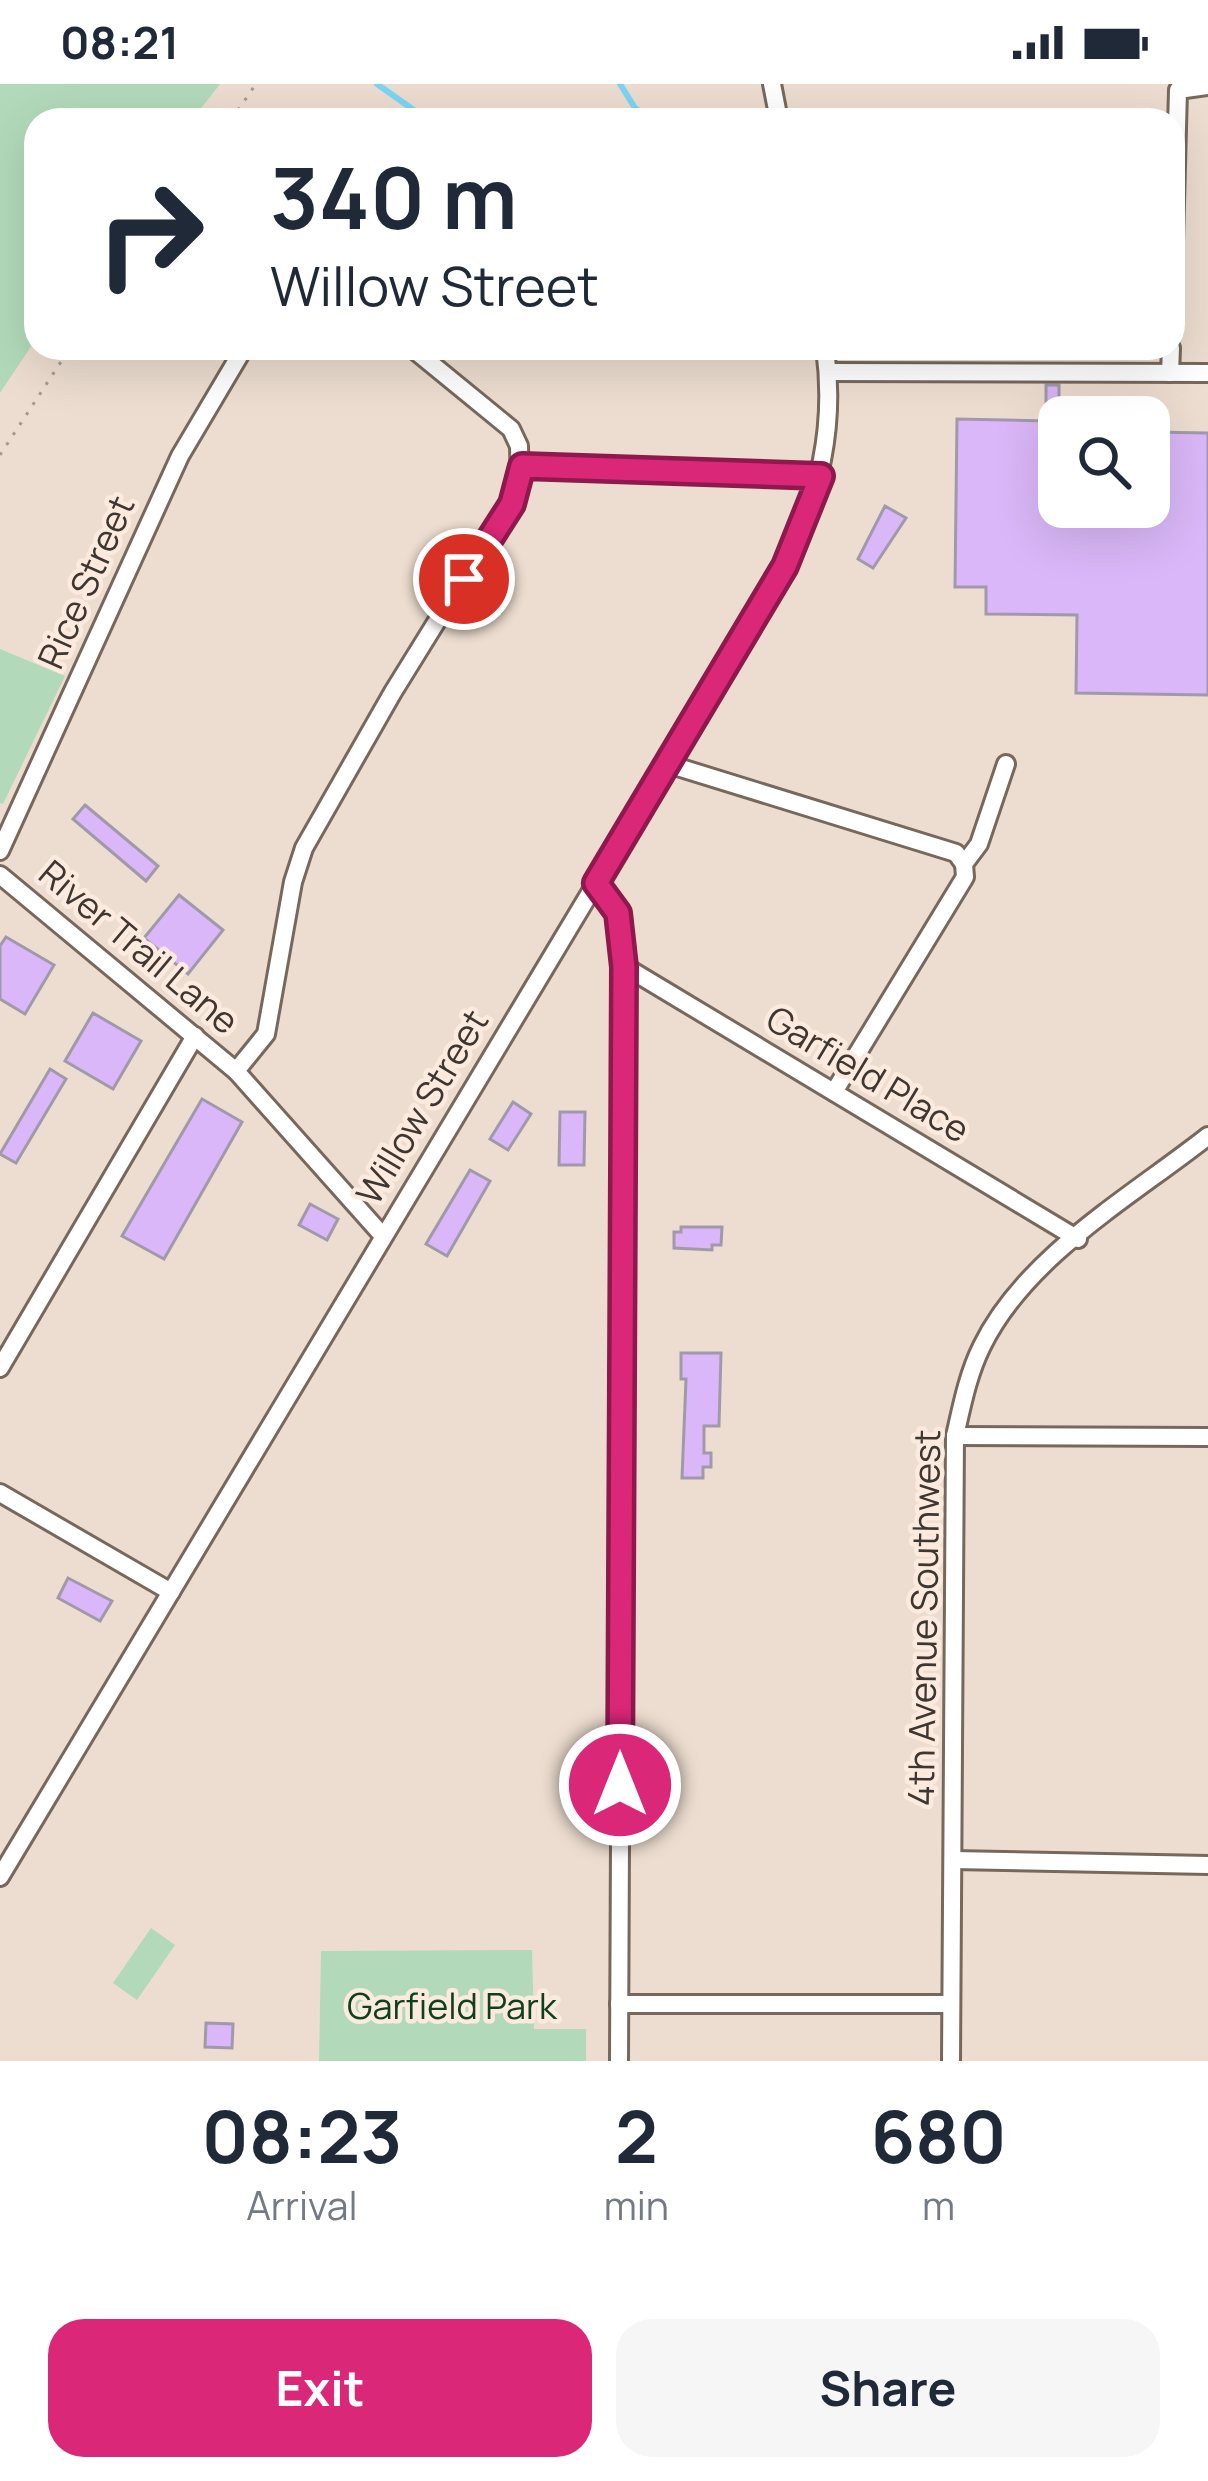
<!DOCTYPE html>
<html lang="en">
<head>
<meta charset="utf-8">
<style>
  body { margin:0; font-family:Manrope,sans-serif; background:#f6f6f7; color:#1f2937; height:100vh; display:flex; flex-direction:column; font-size:45px; white-space:nowrap }
  * { box-sizing:border-box; margin:0 }
  p { font-size:39px; color:#747a83 }
  .icon { flex:none; width:66px; height:66px; fill:none; stroke:currentColor; stroke-width:2; stroke-linecap:round; stroke-linejoin:round }
  .map { position:relative; height:1977px; overflow:hidden }
  .side { display:flex; flex-direction:column; background:#fff; flex:1 }
  .side>* { flex:none }
  .hud { position:absolute; left:24px; top:24px; width:1161px; height:252px; border-radius:36px; box-shadow:0 12px 48px #0002; background:#fff; color:#1f2937; overflow:hidden }
  .fabs { position:absolute; left:1038px; top:312px; display:grid; gap:24px }
  .fabs a { display:grid; place-items:center; width:132px; height:132px; border-radius:24px; background:#fff; box-shadow:0 12px 48px #0002; font-size:60px }
  .pin { position:absolute; display:grid; place-items:center; width:102px; height:102px; color:#fff; margin:-51px; border:6px solid #fff; border-radius:50%; box-shadow:0 3px 12px #0007 }
  .me { position:absolute; width:132px; margin:-66px; rotate:0deg; stroke-linejoin:round; filter:drop-shadow(0 0 9px #0008) }
  .turn { display:flex; align-items:center; gap:42px; height:252px; padding:0 48px; font-size:54px }
  .turn .icon { width:156px; height:156px; stroke-width:2.5 }
  .turn b { display:block; font-size:84px; line-height:102px }
  .eta { display:flex; justify-content:space-evenly; align-items:center; height:204px; text-align:center }
  .eta b { font-size:72px; font-weight:700; line-height:84px }
  .button { display:flex; gap:24px; margin-top:auto; padding:24px 48px }
  .button a { flex:1; height:138px; border-radius:36px; background:#db2777; color:#fff; font-size:48px; font-weight:700; line-height:138px; text-align:center }
  .button a+a { background:#f6f6f7; color:#1f2937 }
  .status { display:flex; justify-content:space-between; align-items:center; height:84px; padding:0 60px; background:#fff; direction:ltr }
  .status svg { height:33px; fill:currentColor }
  .map>svg:first-child { display:block }
</style>
</head>
<body>
<div class="status"><b>08:21</b><svg viewBox="0 0 49 12"><path d="M0 12V9h3v3zM5 12V6h3v6zM10 12V3h3v9zM15 12V0h3v12zM26 1h20v11H26zM47 4h2v5h-2z"/></svg></div>
<div class="map">
<svg width="1208" height="1977" viewBox="0 0 1208 1977">
  <rect width="100%" height="100%" fill="#edddd0"/>
  <g fill="#b2daba">
    <path d="M0,0H220L192,36H36V255L0,309Z"/>
    <path d="M0,565L65,592L3,720L0,719Z"/>
    <path d="M151,1844L175,1861L137,1916L113,1899Z"/>
    <path d="M532,1866L534,1945H586V1977H319L321,1867Z"/>
  </g>
  <g fill="none" stroke-linecap="round" stroke-linejoin="round">
    <g stroke="#7ad6f4" stroke-width="6">
      <path d="M377,0L428,36"/>
      <path d="M620,0L635,24L653,36"/>
    </g>
  </g>
  <g fill="#dab7f8" stroke="#a199a9" stroke-width="3">
    <path d="M1046,301H1059V316H1077V333H1059V423H1149V348L1208,349V611L1076,609L1077,531L986,530V503H955L957,335L1046,337Z"/>
    <path d="M885,422L906,434L873,484L858,475Z"/>
    <path d="M85,721L158,782L146,797L73,735Z"/>
    <path d="M179,811L223,846L188,890L144,854Z"/>
    <path d="M6,853L54,881L25,930L0,915V862Z"/>
    <path d="M93,929L141,957L113,1005L65,977Z"/>
    <path d="M50,985L66,995L16,1079L0,1070Z"/>
    <path d="M202,1015L242,1038L164,1175L122,1152Z"/>
    <path d="M513,1018L531,1030L508,1066L490,1055Z"/>
    <path d="M560,1028H585L584,1081H559Z"/>
    <path d="M470,1086L490,1097L447,1172L426,1160Z"/>
    <path d="M310,1120L338,1135L327,1156L299,1141Z"/>
    <path d="M681,1143H722L721,1161H712V1166L674,1164V1148H681Z"/>
    <path d="M681,1269H721L719,1342H704V1369H711V1383H703V1394H682L686,1295H681Z"/>
    <path d="M68,1494L112,1517L100,1537L58,1514Z"/>
    <path d="M206,1939L233,1940L232,1964L205,1963Z"/>
  </g>
  <g fill="none" stroke-linecap="round" stroke-linejoin="round">
    <defs>
      <g id="minor">
        <path d="M772,0L779,36"/>
        <path d="M1173,195L1178,6L1208,2"/>
        <path d="M828,288L1208,289"/>
        <path d="M1170,289L1171,264"/>
        <path d="M522,382L821,392"/>
        <path d="M668,680L956,769L964,780"/>
        <path d="M0,767L180,372L244,264"/>
        <path d="M964,780L979,760L1006,680"/>
        <path d="M0,791L236,987"/>
        <path d="M596,799L618,829L624,882L619,1977"/>
        <path d="M624,882L1078,1155"/>
        <path d="M834,1008L965,793L964,780"/>
        <path d="M383,1152L236,987L266,950L293,798L304,764L393,608L520,403L519,362L511,345L412,264"/>
        <path d="M0,1284L195,952"/>
        <path d="M955,1352L1208,1353"/>
        <path d="M0,1409L171,1508"/>
        <path d="M953,1776L1208,1781"/>
        <path d="M0,1793L786,482C819,410 836,344 825,264"/>
        <path d="M619,1920H950"/>
        <path d="M951,1977L955,1352C962,1321 968,1290 982,1262C1026,1172 1132,1112 1208,1052"/>
      </g>
    </defs>
    <use href="#minor" stroke="#76685c" stroke-width="22"/>
    <g stroke="#a5998f" stroke-width="3" stroke-dasharray="3 9" stroke-linecap="butt">
      <path d="M231,36L256,0"/>
      <path d="M0,371L70,264"/>
    </g>
    <use href="#minor" stroke="#fff" stroke-width="16"/>
  </g>
  <g fill="none" stroke-linecap="round" stroke-linejoin="round">
    <defs>
      <path id="route" d="M464,495L512,420L522,382L821,392L785,482L596,799L618,829L624,883L620,1701"/>
    </defs>
    <use href="#route" stroke="#8e194d" stroke-width="30"/>
    <use href="#route" stroke="#db2777" stroke-width="21"/>
  </g>
  <g text-anchor="middle" stroke-width="9" stroke-linejoin="round" paint-order="stroke">
    <g font-size="36" fill="#3d3631" stroke="#fbeadd">
      <text transform="translate(86 498) rotate(-66)" y="13">Rice Street</text>
      <text transform="translate(139 863) rotate(40)" y="13">River Trail Lane</text>
      <text transform="translate(868 990) rotate(31)" y="13">Garfield Place</text>
      <text transform="translate(422 1023) rotate(-59)" y="13">Willow Street</text>
      <text transform="translate(924 1534) rotate(-89)" y="13">4th Avenue Southwest</text>
    </g>
    <g font-size="36" fill="#0e3f1f" stroke="#fbeadd">
      <text x="452" y="1935">Garfield Park</text>
    </g>
  </g>
</svg>
<div class="fabs">
<a><svg class="icon" aria-label="search" viewBox="0 0 24 24"><circle cx="10" cy="10" r="6"/><path d="M15 15l6 6"/></svg></a>
</div>
<div class="pin" style="left:464px;top:495px;background:#d93025"><svg class="icon" aria-label="arrive" viewBox="0 0 24 24"><path d="M6 21V4h12l-3 4 3 4H6"/></svg></div>
<svg class="me" style="left:620px;top:1701px" viewBox="-20 -20 40 40"><circle r="17" fill="#db2777" stroke="#fff" stroke-width="3"/><path d="M0-11L8 9 0 5-8 9z" fill="#fff"/></svg>
<div class="hud">
<div class="turn"><svg class="icon" aria-label="right" viewBox="0 0 24 24"><path d="M7 20v-9h11M14 6l5 5-5 5"/></svg><div><b>340 m</b>Willow Street</div></div>
</div>
</div>
<section class="side">
<div class="eta">
<div><b>08:23</b><p>Arrival</p></div>
<div><b>2</b><p>min</p></div>
<div><b>680</b><p>m</p></div>
</div>
<div class="button"><a>Exit</a><a>Share</a></div>
</section>
</body>
</html>
